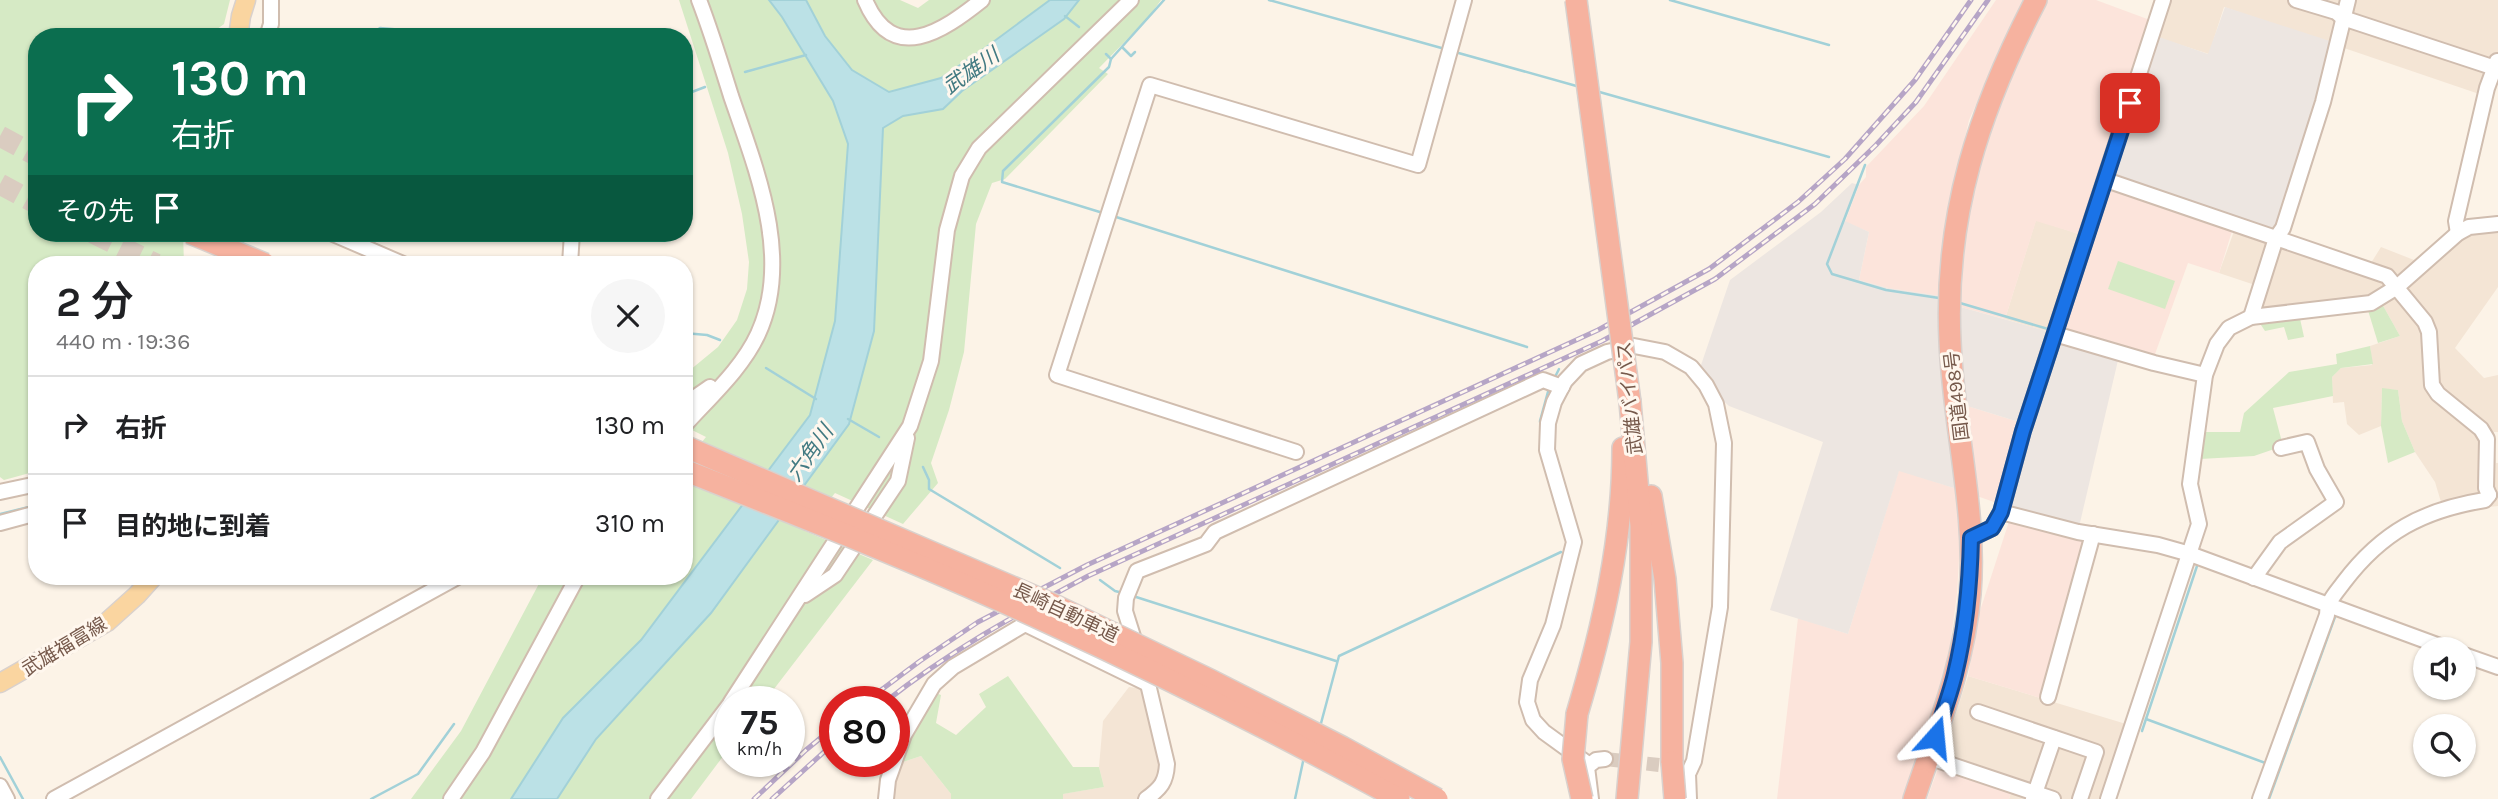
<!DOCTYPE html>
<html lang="ja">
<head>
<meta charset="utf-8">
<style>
  body { margin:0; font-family:Karla,"Noto Sans JP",sans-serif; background:#f6f6f6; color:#202124; height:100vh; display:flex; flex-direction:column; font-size:26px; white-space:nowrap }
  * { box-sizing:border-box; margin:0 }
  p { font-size:23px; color:#757577 }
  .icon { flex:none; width:38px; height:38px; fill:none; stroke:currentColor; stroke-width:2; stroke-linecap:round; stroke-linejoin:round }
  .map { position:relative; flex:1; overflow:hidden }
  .details { position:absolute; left:28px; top:256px; width:665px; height:329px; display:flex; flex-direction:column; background:#fff; border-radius:28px; box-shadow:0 2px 5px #0004 }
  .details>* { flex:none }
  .top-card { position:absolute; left:28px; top:28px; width:665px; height:214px; border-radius:28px; box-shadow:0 2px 5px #0004; background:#0b6e4f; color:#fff; overflow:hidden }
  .fabs { position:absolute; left:2413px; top:637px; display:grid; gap:14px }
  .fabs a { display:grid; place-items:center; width:63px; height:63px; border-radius:50%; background:#fff; box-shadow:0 2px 5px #0004; font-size:35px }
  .speed { position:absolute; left:714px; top:686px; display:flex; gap:14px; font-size:35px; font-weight:700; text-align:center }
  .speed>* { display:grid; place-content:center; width:91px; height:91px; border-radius:50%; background:#fff; box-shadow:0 2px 5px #0004; line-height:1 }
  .speed small { font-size:18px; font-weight:400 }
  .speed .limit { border:10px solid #d22; background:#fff; color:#111 }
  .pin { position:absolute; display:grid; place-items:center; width:60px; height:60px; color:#fff; margin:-30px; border-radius:14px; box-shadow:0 4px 10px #0006 }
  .me { position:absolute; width:77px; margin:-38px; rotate:18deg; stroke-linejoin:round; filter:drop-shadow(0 0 5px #0008) }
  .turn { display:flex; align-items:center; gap:24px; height:147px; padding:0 28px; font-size:32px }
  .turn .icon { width:91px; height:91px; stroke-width:2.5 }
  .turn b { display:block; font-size:49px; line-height:60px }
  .then { display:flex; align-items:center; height:66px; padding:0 28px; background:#0003; gap:14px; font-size:26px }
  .round { display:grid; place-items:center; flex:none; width:74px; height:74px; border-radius:37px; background:#f6f6f6 }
  .headline { display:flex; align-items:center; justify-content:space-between; height:119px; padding:0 28px }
  h1 { font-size:42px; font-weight:600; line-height:52px }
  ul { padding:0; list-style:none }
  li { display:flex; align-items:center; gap:21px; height:98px; padding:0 28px; border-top:2px solid #e0e0e0 }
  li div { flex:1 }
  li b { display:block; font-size:26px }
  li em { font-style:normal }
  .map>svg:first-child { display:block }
</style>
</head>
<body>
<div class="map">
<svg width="2498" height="799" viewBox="0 0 2498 799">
  <rect width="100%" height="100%" fill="#fcf3e7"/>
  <g fill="#f4e5d5">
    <path d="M2170,0H2498V72L2488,97L2224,7L2209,54L2159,38Z"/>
    <path d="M2498,219V287L2455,348L2484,378L2498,375V432H2494L2496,463H2498V506L2444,512L2435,482L2415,452L2402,421L2398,390L2382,389L2381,426L2359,435L2347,424L2344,402L2333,403L2332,377L2341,368L2372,365L2370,346L2400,336L2376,293L2363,298L2251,309L2258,286L2219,273L2238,220L2371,263L2381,247L2414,260L2461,222Z"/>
    <path d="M2036,220L2082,235L2050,332L2005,319Z"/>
    <path d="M1968,676L2136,727L2112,799H2009L2012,790L1939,766Z"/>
    <path d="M1129,687L1146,689L1164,764L1159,785L1142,799H1063L1062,794L1104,787L1099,767L1103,721Z"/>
    <path d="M921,756L951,794V799H894L892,789L903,762Z"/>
  </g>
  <g fill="#fce4db">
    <path d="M1996,0H2027L1998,56L1969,120L1954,188L1941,296L1888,288L1859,280L1869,232L1845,222L1859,185L1866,177V167L1924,106Z"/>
    <path d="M2044,0H2096L2150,20L2082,235L2036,221L2005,319L1957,306L1962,240L1987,125Z"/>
    <path d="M2111,186L2233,228L2219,273L2188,263L2151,365L2061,339Z"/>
    <path d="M1964,405L2019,422L1994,502L1974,495Z"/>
    <path d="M1899,470L1957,489L1960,541L1957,594L1946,675L1927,735L1921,741L1903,799H1777L1798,618L1848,634Z"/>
    <path d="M2013,509L2097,530L2050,701L1968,676L1979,614Z"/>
    <path d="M1939,766L2012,790L2009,799H1927Z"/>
  </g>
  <g fill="#ede6e1">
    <path d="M2225,7L2333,42L2275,232L2114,178L2159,37L2208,54Z"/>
    <path d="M1852,183L1859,185L1845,221L1869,232L1859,280L1888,288L1941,296L1957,489L1899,471L1848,634L1770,610L1823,442L1729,406L1718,396L1700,368L1730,280L1821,212Z"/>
    <path d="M1957,306L2050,332L2019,422L1964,405Z"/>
    <path d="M2061,339L2119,356L2079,527L2013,509L2011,502Z"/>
  </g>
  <g fill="#d6eac5">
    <path d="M0,0H230L224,24L206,37H37V233H183L184,264H37V471L4,480L0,477Z"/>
    <path d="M679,0H769L782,17L833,101L848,144L835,321L810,415L641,640L563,718L511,799H411L461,731L543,576H684V464L706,437L684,426V375L718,347L737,320L747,289L749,262L742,214L728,153Z"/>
    <path d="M806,0H900L918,8L929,0H1050L985,48L941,78L889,92L852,70L825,36Z"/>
    <path d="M1079,0H1161L1148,18L1099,68L1108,74L1005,179L992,183L976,224L964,352L949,410L931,463L938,483L903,524L835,493L805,531L873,560L764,702H730V747L691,799H557L596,739L711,613L849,424L874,331L882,128L903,116L943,109L962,91L1064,19Z"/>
    <path d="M2118,261L2175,281L2165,309L2108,289Z"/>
    <path d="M2381,302L2400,336L2378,343L2367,307Z"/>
    <path d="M2299,314L2304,337L2288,340L2284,327L2265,331L2259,322Z"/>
    <path d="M2370,346L2373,364L2341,368L2332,377L2333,396L2273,408L2283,446L2254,456L2200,459L2202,432H2240L2244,413L2289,372L2337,364L2336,354Z"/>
    <path d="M2382,388L2398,390L2402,421L2415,452L2388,463L2381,426Z"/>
    <path d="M1008,676L1073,767H1099L1104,787L1063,794V799H951V794L921,756L903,762L909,733L933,692L941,695L936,723L956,735L986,707L979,694Z"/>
  </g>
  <path fill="#bbe1e6" stroke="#a2d1d8" stroke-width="2" d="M769,0H806L825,36L852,70L889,92L941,78L985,48L1050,0H1079L1064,19L962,91L943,109L903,116L883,128L874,331L849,424L711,613L596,739L557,799H511L563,718L641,640L810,415L835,321L848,144L833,101L782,17Z"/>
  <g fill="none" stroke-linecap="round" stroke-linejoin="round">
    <g stroke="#a2d1d8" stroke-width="2.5">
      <path d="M1269,0L1445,49"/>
      <path d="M1670,0L1829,45"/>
      <path d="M1065,16L1079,27"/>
      <path d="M367,37L380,28L484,37"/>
      <path d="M1123,48L1131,56L1135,52"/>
      <path d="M1455,52L1580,87"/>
      <path d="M1106,54L1111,59L1164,0"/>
      <path d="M745,72L806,55"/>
      <path d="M1596,91L1829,157"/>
      <path d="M684,95L705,87"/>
      <path d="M1865,165L1827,264L1832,274L1886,290L1939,298"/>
      <path d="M1103,213L1002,182L1003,171L1109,67L1111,59"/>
      <path d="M1113,216L1527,347"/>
      <path d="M352,233L390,251"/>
      <path d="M406,258L418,264"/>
      <path d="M1960,303L2048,329"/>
      <path d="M684,333L707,335L720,340"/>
      <path d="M766,368L816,399"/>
      <path d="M1554,379L1559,369"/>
      <path d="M848,419L879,437"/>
      <path d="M1541,429L1540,421L1549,388"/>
      <path d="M923,467L929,480V489L1060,568"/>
      <path d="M0,514L37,505"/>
      <path d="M1100,580L1115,591L1123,593"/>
      <path d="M1133,596L1336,661"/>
      <path d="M2146,719L2268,764"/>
      <path d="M1320,727L1339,656L1561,552"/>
      <path d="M2142,731L2198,563"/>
      <path d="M0,757L23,799"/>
      <path d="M371,799L418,774L454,724"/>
      <path d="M1295,799L1304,757"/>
      <path d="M2269,799L2336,614"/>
    </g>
    <path stroke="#daccc0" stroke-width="14" stroke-dasharray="14 7" stroke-linecap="butt" d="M1605,759L1659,765"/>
    <g stroke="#daccc0" stroke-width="21" stroke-dasharray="21 10" stroke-linecap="butt">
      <path d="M0,136L37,156"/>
      <path d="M0,184L37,204"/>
      <path d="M93,233L156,264"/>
    </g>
    <defs>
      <g id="minor">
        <path d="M865,0C893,66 943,31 982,0"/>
        <path d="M2296,0L2336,12L2343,18L2495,68"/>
        <path d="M267,37L271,24V0"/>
        <path d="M2106,180L2387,276L2425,322L2429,332L2432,385L2438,394L2481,429L2487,439L2486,488L2489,495"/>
        <path d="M331,233L403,264"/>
        <path d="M2458,233L2456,221L2487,88L2497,61"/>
        <path d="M570,264L572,233"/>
        <path d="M2251,317L2276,238L2283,228L2323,102L2348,0"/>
        <path d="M2055,334L2154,363L2205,375"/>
        <path d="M684,405L710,387"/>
        <path d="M684,426C709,398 742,369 758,334C793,258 756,169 731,96C721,64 711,31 699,0"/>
        <path d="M1296,452L1057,375L1150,85L1418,165L1464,0"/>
        <path d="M0,492L37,484"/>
        <path d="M2001,512L2078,532L2158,545L2190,554L2448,649"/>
        <path d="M0,523L37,513"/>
        <path d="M1971,538L1992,528L2001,512L2023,431L2163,0"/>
        <path d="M2254,578L2280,542L2336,502L2317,469L2307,442L2281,448"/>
        <path d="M805,595L835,575L898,481L907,438"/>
        <path d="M2464,655L2498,667"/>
        <path d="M2048,697L2093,534"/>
        <path d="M731,702L910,426L931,361L947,230L962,176L979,148L1131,0"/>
        <path d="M1978,712L2096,752L2080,799"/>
        <path d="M1928,757L2053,799"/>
        <path d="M1588,764L1544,732L1533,720L1527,702L1530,680L1553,625L1574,542L1547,450L1548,423L1554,402L1565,381L1581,364L1607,352L1634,346L1665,352L1691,367L1706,385L1716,404L1724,443L1720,607L1694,761L1688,774L1689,799"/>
        <path d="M0,786L7,799"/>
        <path d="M54,799L459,576"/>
        <path d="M451,799L483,752L578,576"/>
        <path d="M658,799L730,704"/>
        <path d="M886,799L888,780L904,735L934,684L953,667L1025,624L1148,684"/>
        <path d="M1146,799C1161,788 1166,782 1167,764L1148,684L1125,611L1126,598L1137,571L1206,544L1215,532L1543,380L1562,387"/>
        <path d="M1591,799L1587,767L1596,760L1605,759"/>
        <path d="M2033,799L2054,738"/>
        <path d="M2108,799L2199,524L2190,484L2205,375L2217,344L2229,328L2251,317L2371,303L2397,287L2458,233L2469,227L2498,224"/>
        <path d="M2260,799L2327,615C2327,601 2336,593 2344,582C2382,532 2423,510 2485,500L2489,495"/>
      </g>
      <g id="major">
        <path d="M238,37L241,16L246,0"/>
        <path d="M233,233L234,264"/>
        <path d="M0,683L107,622L137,595L154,576"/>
      </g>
      <g id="highway">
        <path d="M1651,496L1665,579L1672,663V762"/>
        <path d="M1577,714C1603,627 1623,539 1623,448"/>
        <path d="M1627,799L1641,642V526L1630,402"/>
        <path d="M1914,799C1936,733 1964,665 1970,594C1977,509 1953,426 1950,341C1944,215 1979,110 2036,0"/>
      </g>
    </defs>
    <use href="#minor" stroke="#d0bdaf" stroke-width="18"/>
    <use href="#major" stroke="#d9d1cd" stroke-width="21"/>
    <use href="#highway" stroke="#d9d1cd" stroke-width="24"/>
    <use href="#minor" stroke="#fff" stroke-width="14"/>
    <use href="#major" stroke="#fad5a0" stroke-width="18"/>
    <use href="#highway" stroke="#f6b29f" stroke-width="21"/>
    <defs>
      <g id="rail">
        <path d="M865,702L920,661L978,622L1087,565L1598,330L1709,269L1798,202L1845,159L1915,80L1971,0"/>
        <path d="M885,702C948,652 1017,614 1088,576L1602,341L1715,279L1815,204L1876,145L1916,102L1988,0"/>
        <path d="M754,799L806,750L835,726"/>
        <path d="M772,799L835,742"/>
      </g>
    </defs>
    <use href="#rail" stroke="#b6a5c6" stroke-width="5"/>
    <use href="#rail" stroke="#fff7ee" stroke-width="2.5" stroke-dasharray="8" stroke-linecap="butt"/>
    <defs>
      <g id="highway-bridge">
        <path d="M1576,0L1630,402"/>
        <path d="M190,233L265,264"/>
        <path d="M684,446L1054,605L1210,680L1342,747L1437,799"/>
        <path d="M684,470C805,518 926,566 1045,621C1165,676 1283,736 1399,799"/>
        <path d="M1577,714L1573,759L1582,799"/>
        <path d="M1672,762L1675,799"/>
      </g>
    </defs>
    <use href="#highway-bridge" stroke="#d9d1cd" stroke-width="24" stroke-linecap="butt"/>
    <use href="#highway-bridge" stroke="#f6b29f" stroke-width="21"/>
  </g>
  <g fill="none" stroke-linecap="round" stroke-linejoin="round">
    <defs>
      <path id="route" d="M1935,737C1942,716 1950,695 1955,674C1966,629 1970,584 1971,538L1992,528L2001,512L2023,431L2130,103"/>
    </defs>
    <use href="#route" stroke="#114b97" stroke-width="18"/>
    <use href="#route" stroke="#1a73e8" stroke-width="12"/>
  </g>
  <g text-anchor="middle" stroke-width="6" stroke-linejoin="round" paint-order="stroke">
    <g font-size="19" fill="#76594b" stroke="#fff7ee">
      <text transform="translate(1956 396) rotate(-97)" y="7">国道498号</text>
      <text transform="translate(1629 398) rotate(-96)" y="7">武雄バイパス</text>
      <text transform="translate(1066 612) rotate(25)" y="7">長崎自動車道</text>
      <text transform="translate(64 646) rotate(-31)" y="7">武雄福富線</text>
    </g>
    <g font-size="21" font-style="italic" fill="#427a82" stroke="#fff7ee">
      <text transform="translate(971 71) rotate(-35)" y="7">武雄川</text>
      <text transform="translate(810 453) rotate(-55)" y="7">六角川</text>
    </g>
  </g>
</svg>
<div class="fabs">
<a><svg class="icon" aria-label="sound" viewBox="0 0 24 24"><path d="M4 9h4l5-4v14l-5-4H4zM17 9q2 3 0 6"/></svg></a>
<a><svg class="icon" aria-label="search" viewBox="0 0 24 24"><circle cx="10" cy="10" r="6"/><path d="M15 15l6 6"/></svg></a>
</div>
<div class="speed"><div>75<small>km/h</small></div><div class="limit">80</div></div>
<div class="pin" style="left:2130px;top:103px;background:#d93025"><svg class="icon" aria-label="arrive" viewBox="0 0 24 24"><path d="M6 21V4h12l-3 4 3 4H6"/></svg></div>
<svg class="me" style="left:1935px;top:737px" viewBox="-20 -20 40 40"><path d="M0-17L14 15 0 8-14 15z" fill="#1a73e8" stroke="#fff" stroke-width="4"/></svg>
<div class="top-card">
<div class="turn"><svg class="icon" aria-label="right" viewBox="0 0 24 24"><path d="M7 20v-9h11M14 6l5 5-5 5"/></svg><div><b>130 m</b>右折</div></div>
<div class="then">その先<svg class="icon" aria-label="arrive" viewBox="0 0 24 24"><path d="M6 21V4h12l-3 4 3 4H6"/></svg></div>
</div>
<section class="details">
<div class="headline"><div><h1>2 分</h1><p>440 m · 19:36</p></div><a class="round"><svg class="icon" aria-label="close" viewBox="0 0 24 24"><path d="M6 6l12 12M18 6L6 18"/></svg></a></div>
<ul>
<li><svg class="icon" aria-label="right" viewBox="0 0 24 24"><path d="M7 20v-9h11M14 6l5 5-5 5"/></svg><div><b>右折</b></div><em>130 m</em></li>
<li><svg class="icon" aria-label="arrive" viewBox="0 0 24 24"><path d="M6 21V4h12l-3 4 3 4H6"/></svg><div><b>目的地に到着</b></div><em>310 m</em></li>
</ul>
</section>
</div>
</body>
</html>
